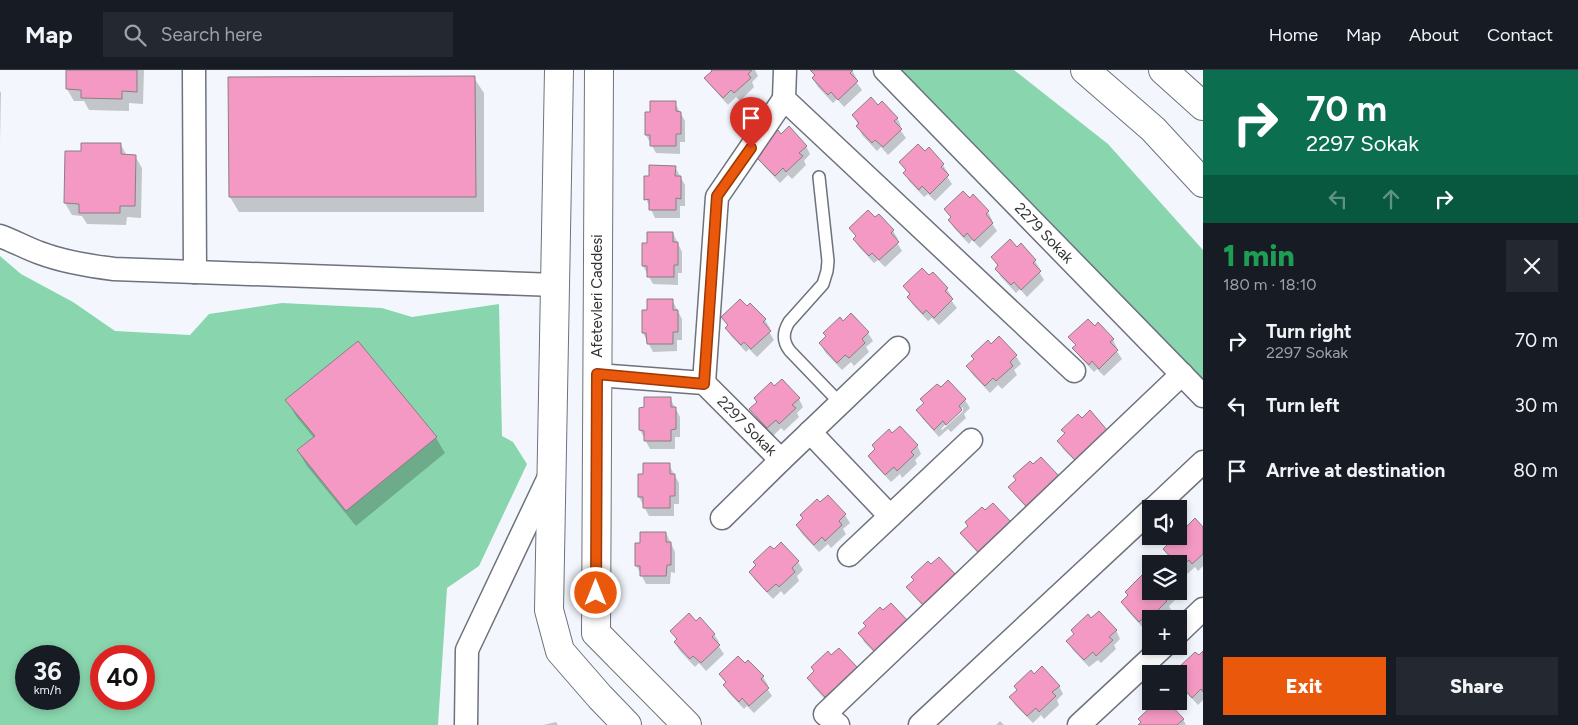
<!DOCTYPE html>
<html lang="en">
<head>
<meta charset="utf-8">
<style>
  body { margin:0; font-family:Figtree,sans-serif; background:#242831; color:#f1f3f6; height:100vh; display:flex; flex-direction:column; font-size:19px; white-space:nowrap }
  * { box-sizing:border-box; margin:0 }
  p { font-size:16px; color:#9ea1a6 }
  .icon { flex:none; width:28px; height:28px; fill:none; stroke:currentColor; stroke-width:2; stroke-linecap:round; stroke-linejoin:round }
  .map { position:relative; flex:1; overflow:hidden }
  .drawer { display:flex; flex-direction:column; background:#171b24; width:375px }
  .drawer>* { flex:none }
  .hud { background:#0b6e4f; color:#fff; overflow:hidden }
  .tools { position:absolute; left:1142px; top:430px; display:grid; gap:10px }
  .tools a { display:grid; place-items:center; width:45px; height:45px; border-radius:0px; background:#171b24; box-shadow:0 2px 8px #0003; font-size:25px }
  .speed { position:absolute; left:15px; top:575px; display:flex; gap:10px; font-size:25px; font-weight:700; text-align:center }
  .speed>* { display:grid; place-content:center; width:65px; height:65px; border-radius:50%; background:#171b24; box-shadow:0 2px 8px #0003; line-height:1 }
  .speed small { font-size:12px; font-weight:400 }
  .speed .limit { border:8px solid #d22; background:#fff; color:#111 }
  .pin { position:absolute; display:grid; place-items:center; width:42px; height:42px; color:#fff; margin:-51px -21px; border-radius:50% 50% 50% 0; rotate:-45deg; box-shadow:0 0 5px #0007 }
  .pin .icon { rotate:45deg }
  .me { position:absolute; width:55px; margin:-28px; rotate:0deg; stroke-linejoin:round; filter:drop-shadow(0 0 4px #0008) }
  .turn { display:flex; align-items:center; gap:18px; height:105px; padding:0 20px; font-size:22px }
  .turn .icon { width:65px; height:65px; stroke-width:2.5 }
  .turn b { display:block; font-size:35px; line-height:42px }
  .lanes { display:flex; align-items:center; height:48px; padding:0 20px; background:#0003; justify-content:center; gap:25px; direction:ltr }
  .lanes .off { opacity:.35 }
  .round { display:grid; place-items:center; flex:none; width:52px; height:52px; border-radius:0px; background:#242831 }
  .headline { display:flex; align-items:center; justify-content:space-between; height:85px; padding:0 20px }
  h1 { font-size:30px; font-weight:800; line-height:38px; color:#1e9e55 }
  .cta { display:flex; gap:10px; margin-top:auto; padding:10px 20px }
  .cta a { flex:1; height:58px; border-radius:0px; background:#ea580c; color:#fff; font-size:20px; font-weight:800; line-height:58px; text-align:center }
  .cta a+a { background:#242831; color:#f1f3f6 }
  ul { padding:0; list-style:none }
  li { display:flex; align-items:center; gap:15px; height:65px; padding:0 20px }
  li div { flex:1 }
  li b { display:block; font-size:19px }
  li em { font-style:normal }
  header { display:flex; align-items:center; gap:30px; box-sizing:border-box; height:70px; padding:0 25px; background:#171b24; border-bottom:1px solid #363941 }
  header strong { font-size:24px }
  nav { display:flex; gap:28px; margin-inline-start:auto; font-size:18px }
  .search { width:350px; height:45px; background:#242831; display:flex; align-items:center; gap:12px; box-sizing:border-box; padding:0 18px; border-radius:0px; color:#9ea1a6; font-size:19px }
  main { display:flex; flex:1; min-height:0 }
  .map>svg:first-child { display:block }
</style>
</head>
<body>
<header>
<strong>Map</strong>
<div class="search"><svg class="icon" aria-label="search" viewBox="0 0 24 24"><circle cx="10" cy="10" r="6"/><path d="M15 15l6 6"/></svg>Search here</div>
<nav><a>Home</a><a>Map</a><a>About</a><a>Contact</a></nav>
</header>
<main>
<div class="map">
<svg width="1203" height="655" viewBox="0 0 1203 655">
  <rect width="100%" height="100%" fill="#f3f7fd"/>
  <g fill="#89d6ae" fill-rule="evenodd">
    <path d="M892,0H1014L1108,74L1203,180V314Z"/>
    <path d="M0,186L21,204L73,232L115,261L190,265L209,244L282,233L382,238L412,247L499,234L502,366L513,372L527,394L479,496L447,518L438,655H0ZM26,586H69V629H26ZM101,586H144V629H101Z"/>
  </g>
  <g fill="#0003" fill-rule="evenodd">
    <path d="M68,0H144L143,34L129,33V41L89,40L84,31H74L67,19Z"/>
    <path d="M712,0H755L758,6L752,12L754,17L740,31L736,27L728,35L711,16L706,8L713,2Z"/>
    <path d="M811,0H852L857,9L855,10L862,20L844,37L837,29L833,33L818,17L813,9L815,7Z"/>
    <path d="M474,8L484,23V142H239L230,127Z"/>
    <path d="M0,21L1,23L0,72Z"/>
    <path d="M675,33L685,51V72H680V84L656,83L646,65L651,43Z"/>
    <path d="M854,45L897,48L901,56L899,58L906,68L888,85L881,77L877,81L862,65Z"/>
    <path d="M781,66L806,76L810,84L804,91L806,95L792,109L788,105L780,113L763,95L758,87L765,80L762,76Z"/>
    <path d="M121,75L127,86H135L142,98L141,148L127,147L126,155L87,154L82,146L72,145L65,133L66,82H82Z"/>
    <path d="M929,79L943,95L948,103L946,105L952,114L935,131L928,124L924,127L909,111L905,103L906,101L901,92L925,83Z"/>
    <path d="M675,97L685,115V136H680V148H655L646,129Z"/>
    <path d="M945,139L988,142L992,150L991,152L997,161L980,178L972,170L969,174L954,158L949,150L951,148Z"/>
    <path d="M879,146L893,161L898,169L896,171L902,181L885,197L878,190L874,193L859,177L854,169L856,167L851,158L875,149Z"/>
    <path d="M673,163L682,182V203H678V215L653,214L643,196Z"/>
    <path d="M1017,178L1035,191L1040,199L1038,200L1044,210L1027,227L1020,219L1016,223L1001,207L996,199L998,197L993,188Z"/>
    <path d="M933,204L947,219L952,227L950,229L957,238L939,255L932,248L928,251L913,235L908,227L910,225L905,216L929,207Z"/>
    <path d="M672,230L682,249V270H677V281L653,282L643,263L648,241Z"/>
    <path d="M750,235L765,250L770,258L768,260L774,270L757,287L749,279L746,282L731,266L726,258L728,257L722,247L747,238Z"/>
    <path d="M843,252L868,263L873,271L866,277L869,282L854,296L851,292L842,300L825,282L820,273Z"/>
    <path d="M1070,267L1113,270L1117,278L1116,280L1122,289L1104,306L1097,299L1094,302L1079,286L1074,278L1076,276Z"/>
    <path d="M999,268L1016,286L1021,294L1014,300L1017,305L1002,319L998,315L990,323L973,305L968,297L975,290L972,286L991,275Z"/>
    <path d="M948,312L965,330L970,338L964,344L966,348L951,362L948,359L939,367L922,348L918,340L924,334L922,330L940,319ZM963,337V341L942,360L941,359Z"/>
    <path d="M774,318L799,329L803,337L797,343L799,347L784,361L781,358L773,366L756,347L751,339Z"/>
    <path d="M670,328L680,347V367H675V379H650L640,360Z"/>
    <path d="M287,330L436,368L445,383L356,456L307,396L298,381L314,368L296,346Z"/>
    <path d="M1082,349L1106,360L1081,397L1063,379L1059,371L1065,364L1063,360Z"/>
    <path d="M892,365L917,375L921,384L915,390L917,394L902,408L900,404L891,412L874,394L869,386Z"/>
    <path d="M669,395L679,413V434H674V446H649L639,427Z"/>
    <path d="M1058,407L1032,444L1015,425L1010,417L1017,411Z"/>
    <path d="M828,427L845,445L850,453L843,459L846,464L831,478L828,474L819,482L802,464L797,456Z"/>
    <path d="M982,438L984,490L967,471L962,463L969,457Z"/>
    <path d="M1195,450L1203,459V496L1198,501L1195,497L1186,505L1179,498V494H1175L1164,479L1179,466V459L1184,454L1187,457Z"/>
    <path d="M666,463L675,482V503L671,502L670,514H646L636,495L641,474Z"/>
    <path d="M781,474L798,492L803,500L797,506L799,511L784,525L781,521L773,529L755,510L751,502Z"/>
    <path d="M1151,505V521H1170L1175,530L1169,536L1171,540L1162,549H1151V553L1144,559L1127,540L1123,532Z"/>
    <path d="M915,511L930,544L913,525L908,517Z"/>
    <path d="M880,539L882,590L864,572L860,563L867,557Z"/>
    <path d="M1091,550L1116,560L1120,569L1114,575L1116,579L1101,593L1098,590L1089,597L1072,579L1068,571Z"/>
    <path d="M672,561L714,564L719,572L717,574L724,584L706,601L699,593L695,597L680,581L675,573L677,571Z"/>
    <path d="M1203,583V630L1198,635L1180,616L1179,614V605L1182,602L1180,598L1199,587Z"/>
    <path d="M831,587L856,598L861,606L830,635L813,616L809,608Z"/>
    <path d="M720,604L763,607L768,615L766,617L772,626L754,643L747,636L744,639L729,623L724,615L726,613Z"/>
    <path d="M1034,605L1059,616L1063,624L1057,630L1059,635L1044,649L1041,645L1033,653L1015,635L1011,627Z"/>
    <path d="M1158,638L1183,649L1186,655H1140L1142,653L1139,649Z"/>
    <path d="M1000,651L1004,655H996Z"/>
    <path d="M556,652L558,655H543Z"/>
  </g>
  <g fill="#f399c3" stroke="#8b7e83">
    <path d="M66,0H137V22L122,21V29L81,28V20L66,19Z"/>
    <path d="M711,0H752L748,4L751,8L734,23L731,20L723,28L704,8L712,1Z"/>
    <path d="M810,0H853L850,3L858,11L838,30L831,22L828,25L812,8L815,5Z"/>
    <path d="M475,6L476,127H229L228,7Z"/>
    <path d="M871,27L878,35L882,31L898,48L894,51L902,59L883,77L875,70L872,73L856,56L859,53L852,45Z"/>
    <path d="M650,31H676V41L681,42V64H676V76H650V65H645V42H650Z"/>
    <path d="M789,56L807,76L799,83L803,86L786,102L783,98L775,106L756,87L764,79L761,76L778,60L781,64Z"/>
    <path d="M81,73H121V84L136,85L135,136H120V143H79V134L64,133L65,81H81Z"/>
    <path d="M918,74L925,81L929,77L944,94L941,97L949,105L930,124L922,116L919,120L903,103L906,100L899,92Z"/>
    <path d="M649,95L676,96L675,106H681V129L676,128V140H649V129L644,130V106H649Z"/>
    <path d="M963,121L970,128L973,124L989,141L986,144L993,153L974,171L967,163L964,167L948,150L951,147L944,139Z"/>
    <path d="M868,140L875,147L879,144L894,160L891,163L899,172L879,190L872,183L869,186L853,169L856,166L849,158Z"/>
    <path d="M647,162H673V172H678V195H674V207H647V196H642V173H647Z"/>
    <path d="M1010,169L1017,177L1021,173L1036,190L1033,193L1041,201L1021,220L1014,212L1011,215L995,199L998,195L991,187Z"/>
    <path d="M922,198L929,205L933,202L948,218L945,221L953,229L934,248L926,240L923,244L907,227L910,224L903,216Z"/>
    <path d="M647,229H673V240H678V262H673V274H647L646,263H642V240H647Z"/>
    <path d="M740,229L747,236L750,233L766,249L763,252L771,261L751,279L744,272L741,275L725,258L728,255L721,247Z"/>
    <path d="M851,243L869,262L862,269L865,273L849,288L845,285L837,293L819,273L826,266L823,263L840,247L843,251Z"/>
    <path d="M1088,249L1095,256L1098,252L1114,269L1110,272L1118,280L1099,299L1092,291L1089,295L1072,278L1076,275L1068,267Z"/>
    <path d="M999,266L1017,285L1010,292L1013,296L996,311L993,308L985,316L966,296L974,289L971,286L988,270L991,274Z"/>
    <path d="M358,271L437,367L346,441L297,380L315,366L285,330Z"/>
    <path d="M782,309L800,328L792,335L796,338L779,354L776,350L767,358L749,339L757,332L754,328L771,312L774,316Z"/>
    <path d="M948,310L966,329L959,336L962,340L946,355L943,351L934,360L916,340L924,333L920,329L937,314L941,317Z"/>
    <path d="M644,327H671V337H676V359L671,360V371H644V361L639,360V338L644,337Z"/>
    <path d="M1090,340L1107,360L1075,390L1057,371L1065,363L1061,360L1078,344L1082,348Z"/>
    <path d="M900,356L918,375L911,382L914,385L897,401L894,397L885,405L868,386L875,379L872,375L889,359L892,363Z"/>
    <path d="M1041,387L1059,406L1051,413L1055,416L1038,432L1035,428L1026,436L1008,417L1016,410L1013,406L1030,391L1033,394Z"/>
    <path d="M643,393H670V404H675V426H670V438H643V427H638V404H643Z"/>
    <path d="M828,425L846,444L839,451L842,455L825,471L822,467L814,475L796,455L803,448L800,445L817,429L820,432Z"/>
    <path d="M993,433L1011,452L979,483L960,463L968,456L965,452L982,437L985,440Z"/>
    <path d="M1195,448L1203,457V484L1192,494L1189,490L1181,498L1179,494H1177L1163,479L1170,472L1167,468L1169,466H1179V457L1184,452L1187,456Z"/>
    <path d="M640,462H666V472H671V495H667L666,506H640V496H635V473H640Z"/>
    <path d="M781,472L799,491L792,498L795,502L779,517L776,514L767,522L749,502L756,495L753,492L770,476L774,479Z"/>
    <path d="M939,487L957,506L925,537L906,517L914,510L911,507L928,491L931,494Z"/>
    <path d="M1151,504V521H1171L1164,528L1167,531L1151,547L1148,544L1139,552L1121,532L1128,525L1125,522L1142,505L1146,509Z"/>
    <path d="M891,533L909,552L876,583L858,563L866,556L863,553L880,537L883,540Z"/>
    <path d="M1099,541L1117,560L1109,567L1113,570L1096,586L1093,582L1084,590L1066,571L1074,564L1071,560L1088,544L1091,548Z"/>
    <path d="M689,543L696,551L700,547L715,564L712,567L720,575L701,593L693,586L690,589L674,572L677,569L670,561Z"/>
    <path d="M839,578L857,597L850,604L853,607L837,623L834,619L825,627L807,608L814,601L811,597L828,581L831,585Z"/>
    <path d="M1203,581V622L1201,619L1192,628L1179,613V604L1182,601L1178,598L1195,582L1199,585Z"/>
    <path d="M738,586L745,593L748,590L764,606L761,609L769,618L749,636L742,628L739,632L723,615L726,612L719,604Z"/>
    <path d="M1042,596L1060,616L1052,622L1056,626L1039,642L1036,638L1027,646L1009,627L1017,620L1014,616L1031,600L1034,604Z"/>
    <path d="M1164,631H1167L1184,649L1177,655H1138L1141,652L1138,649L1155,633L1158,637Z"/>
  </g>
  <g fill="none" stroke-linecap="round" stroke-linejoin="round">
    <defs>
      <path id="lane" d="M819,107L828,191L827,201L823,214L789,252C783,262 782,271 790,281L840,333"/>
      <g id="street">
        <path d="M194,0L195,202"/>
        <path d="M785,0L784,29L1074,301"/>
        <path d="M885,0L1203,326"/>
        <path d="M0,166C14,171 26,178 40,183C64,192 89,196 114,199L555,215"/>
        <path d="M597,305L704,313L781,390"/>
        <path d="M704,313L717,127L784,29"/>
        <path d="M810,362L890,446"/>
        <path d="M1153,439L1203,392"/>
        <path d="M722,448L781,390L898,278"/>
        <path d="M849,485L971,370"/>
        <path d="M1179,562L1203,539"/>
        <path d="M466,655L467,580L549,407"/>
        <path d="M838,655L825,644L1182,304"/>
        <path d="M920,655L1151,440"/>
        <path d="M1079,655L1164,576"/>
      </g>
      <g id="secondary">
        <path d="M559,0L549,540L560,581L600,627L627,655"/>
        <path d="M599,0L596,563L687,655"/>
      </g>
      <g id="primary">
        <path d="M1085,0L1153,59L1203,113"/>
        <path d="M1163,0L1203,36"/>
      </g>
    </defs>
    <use href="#lane" stroke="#6d727c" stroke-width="14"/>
    <use href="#street" stroke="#6d727c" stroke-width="25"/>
    <use href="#secondary" stroke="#6d727c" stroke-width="30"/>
    <use href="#primary" stroke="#6d727c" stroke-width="30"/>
    <use href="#lane" stroke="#fff" stroke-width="11"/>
    <use href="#street" stroke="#fff" stroke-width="22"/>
    <use href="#secondary" stroke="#fff" stroke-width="28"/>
    <use href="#primary" stroke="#fff" stroke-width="28"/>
  </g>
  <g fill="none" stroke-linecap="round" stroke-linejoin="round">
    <defs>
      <path id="route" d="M596,523L597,304L704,314L717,126L751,78"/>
    </defs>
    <use href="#route" stroke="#983908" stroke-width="12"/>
    <use href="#route" stroke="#ea580c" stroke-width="9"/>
  </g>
  <g text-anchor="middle" stroke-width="5" stroke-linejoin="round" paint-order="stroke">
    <g font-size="15" fill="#313337" stroke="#fff">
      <text transform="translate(1044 163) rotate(46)" y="5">2279 Sokak</text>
      <text transform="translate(597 226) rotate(-90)" y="5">Afetevleri Caddesi</text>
      <text transform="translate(747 356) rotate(45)" y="5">2297 Sokak</text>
    </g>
  </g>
</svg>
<div class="tools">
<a><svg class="icon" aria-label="sound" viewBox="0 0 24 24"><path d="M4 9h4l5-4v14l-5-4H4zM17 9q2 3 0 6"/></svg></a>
<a><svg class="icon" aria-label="layers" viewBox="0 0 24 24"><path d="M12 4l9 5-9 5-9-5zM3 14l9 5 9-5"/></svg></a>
<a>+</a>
<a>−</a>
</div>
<div class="speed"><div>36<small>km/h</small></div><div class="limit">40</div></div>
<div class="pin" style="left:751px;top:78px;background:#d93025"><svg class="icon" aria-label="arrive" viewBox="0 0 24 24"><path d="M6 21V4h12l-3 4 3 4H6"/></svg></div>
<svg class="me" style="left:596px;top:523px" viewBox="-20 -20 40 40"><circle r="17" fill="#ea580c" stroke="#fff" stroke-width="3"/><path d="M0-11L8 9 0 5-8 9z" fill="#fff"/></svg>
</div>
<section class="drawer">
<div class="hud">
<div class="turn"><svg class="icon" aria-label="right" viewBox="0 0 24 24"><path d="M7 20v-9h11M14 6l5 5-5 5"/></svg><div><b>70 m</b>2297 Sokak</div></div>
<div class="lanes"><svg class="icon off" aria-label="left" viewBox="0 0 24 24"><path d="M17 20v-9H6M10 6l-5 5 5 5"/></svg><svg class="icon off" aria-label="ahead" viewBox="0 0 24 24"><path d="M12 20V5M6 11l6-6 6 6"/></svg><svg class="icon" aria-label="right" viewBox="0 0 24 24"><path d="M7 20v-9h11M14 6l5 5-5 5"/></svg></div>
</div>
<div class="headline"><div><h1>1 min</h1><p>180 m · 18:10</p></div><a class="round"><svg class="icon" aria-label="close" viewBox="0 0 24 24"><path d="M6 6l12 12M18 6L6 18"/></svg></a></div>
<ul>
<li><svg class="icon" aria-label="right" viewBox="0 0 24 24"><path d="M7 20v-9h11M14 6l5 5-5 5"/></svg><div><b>Turn right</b><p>2297 Sokak</p></div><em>70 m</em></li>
<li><svg class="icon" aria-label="left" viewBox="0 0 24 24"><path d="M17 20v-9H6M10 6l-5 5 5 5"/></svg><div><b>Turn left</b></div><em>30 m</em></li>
<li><svg class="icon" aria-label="arrive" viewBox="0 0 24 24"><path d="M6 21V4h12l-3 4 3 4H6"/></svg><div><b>Arrive at destination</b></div><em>80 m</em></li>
</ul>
<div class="cta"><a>Exit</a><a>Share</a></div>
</section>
</main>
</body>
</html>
